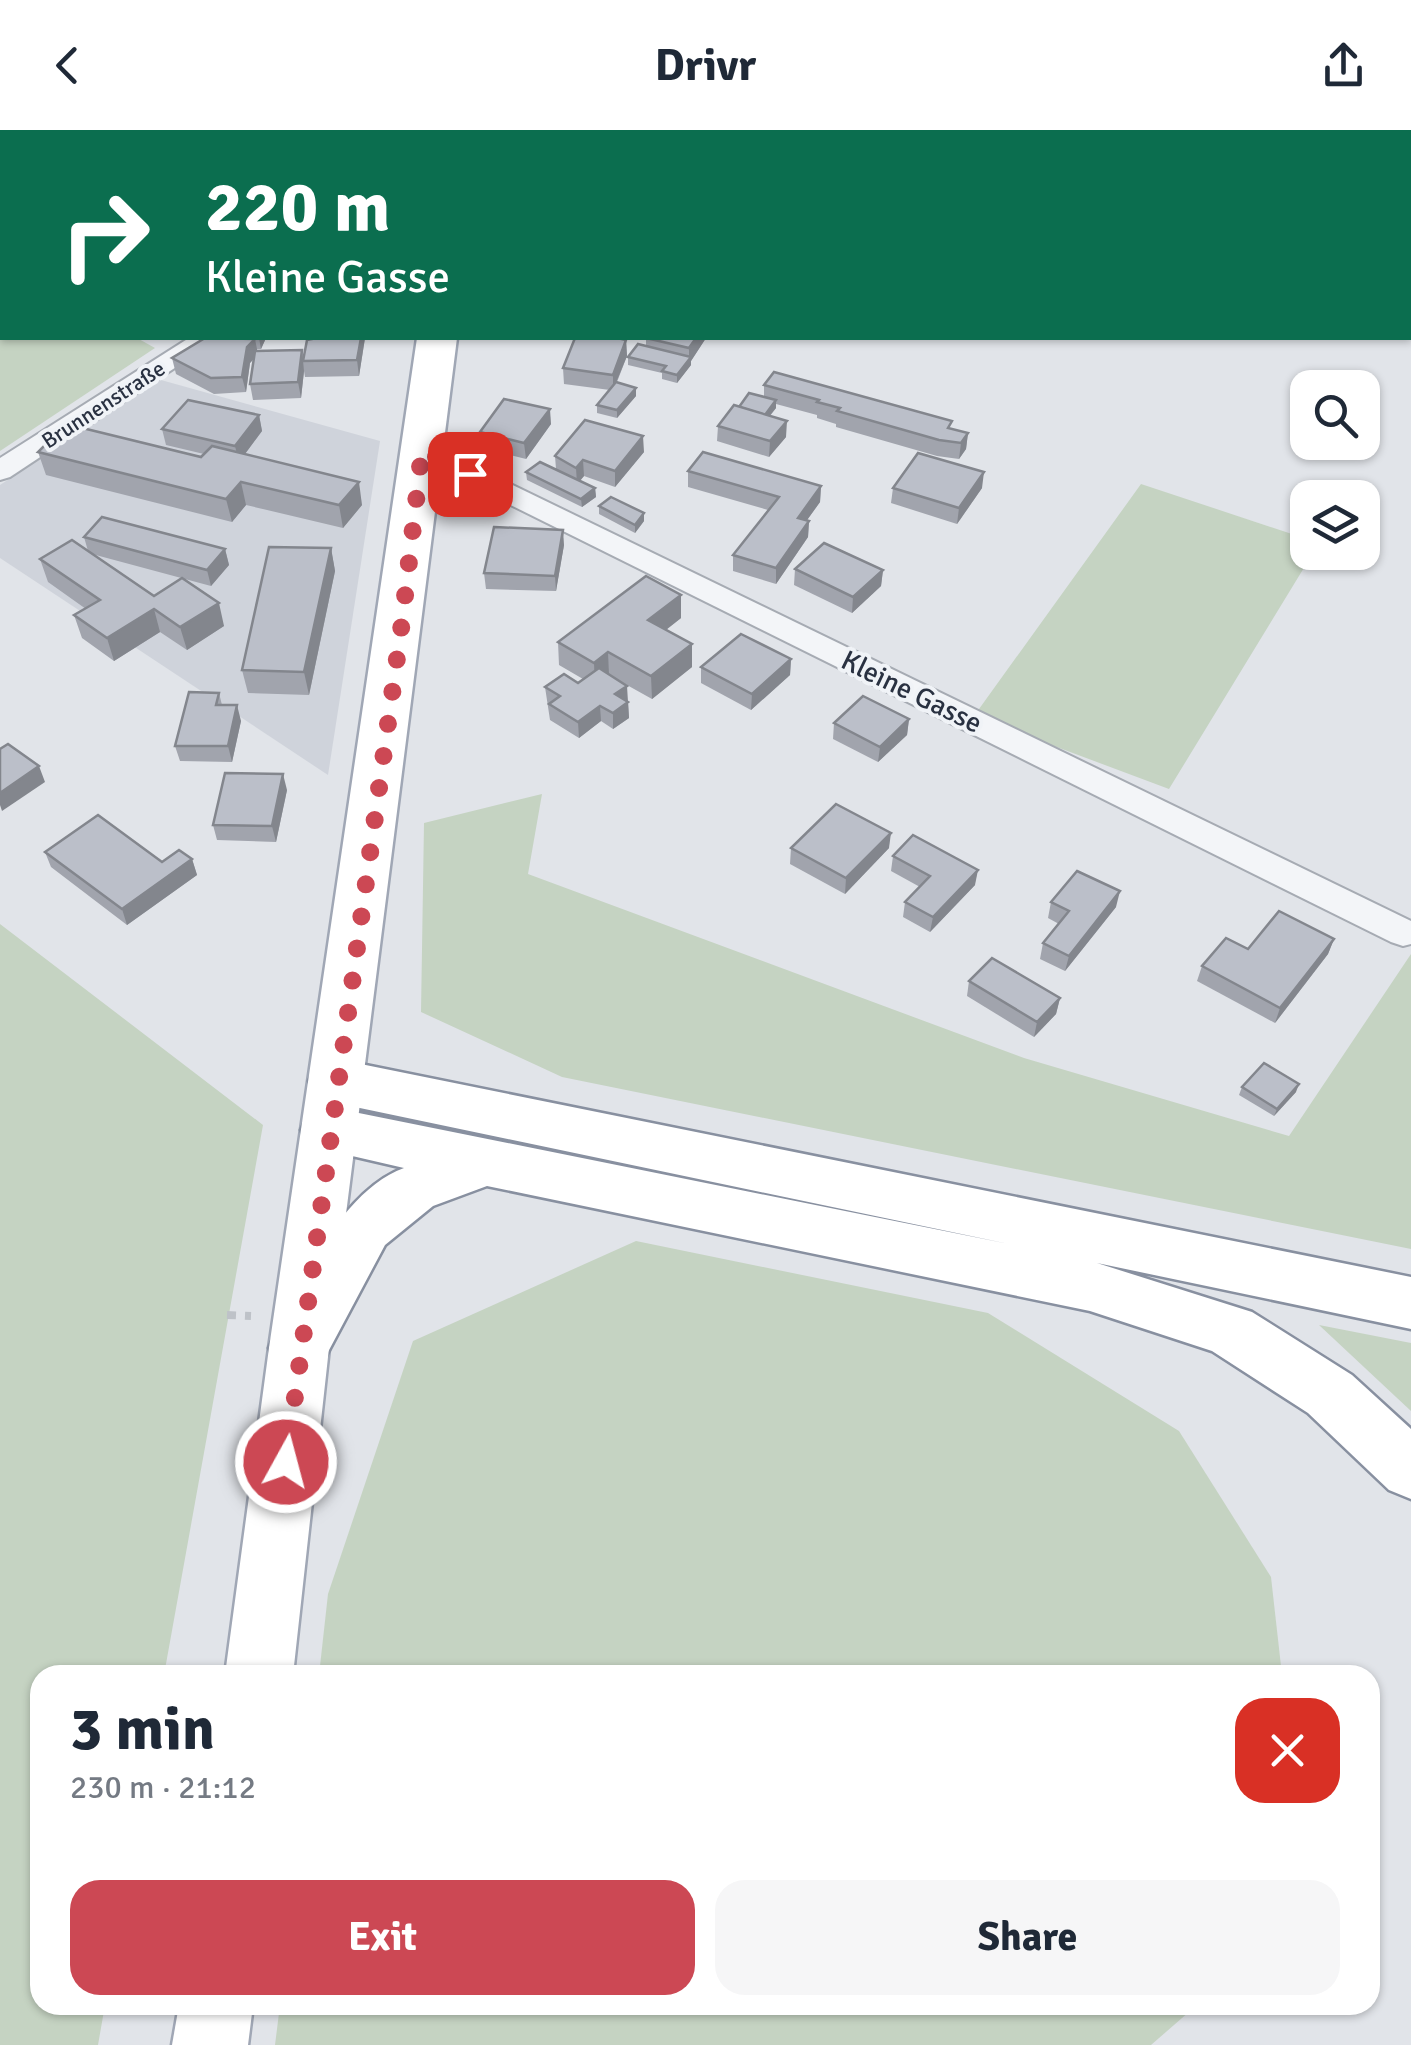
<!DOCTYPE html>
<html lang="en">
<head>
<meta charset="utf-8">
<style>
  body { margin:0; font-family:Signika,sans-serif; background:#f6f6f7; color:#1f2937; height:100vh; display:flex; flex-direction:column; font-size:38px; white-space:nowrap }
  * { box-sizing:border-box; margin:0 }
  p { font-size:32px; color:#747a83 }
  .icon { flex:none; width:55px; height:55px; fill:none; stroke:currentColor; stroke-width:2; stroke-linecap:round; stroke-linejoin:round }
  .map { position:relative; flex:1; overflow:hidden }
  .details { position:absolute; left:30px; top:1535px; width:1350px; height:350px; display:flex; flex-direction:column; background:#fff; border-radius:30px; box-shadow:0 2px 8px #0004 }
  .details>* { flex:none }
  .banner { position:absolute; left:0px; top:0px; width:1412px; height:210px; box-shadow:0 2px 8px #0004; background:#0b6e4f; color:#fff; overflow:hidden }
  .buttons { position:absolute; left:1290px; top:240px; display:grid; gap:20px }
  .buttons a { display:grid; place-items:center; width:90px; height:90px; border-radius:20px; background:#fff; box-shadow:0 2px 8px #0004; font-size:50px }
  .pin { position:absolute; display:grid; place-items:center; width:85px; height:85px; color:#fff; margin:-42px; border-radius:20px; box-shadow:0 5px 15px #0006 }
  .me { position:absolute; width:110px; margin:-55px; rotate:7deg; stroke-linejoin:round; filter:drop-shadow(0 0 8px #0008) }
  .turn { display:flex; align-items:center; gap:35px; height:210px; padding:0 40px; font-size:45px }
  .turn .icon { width:130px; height:130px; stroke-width:2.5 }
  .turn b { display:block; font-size:70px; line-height:85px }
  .round { display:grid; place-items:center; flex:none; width:105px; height:105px; border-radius:30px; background:#f6f6f7 }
  .head { display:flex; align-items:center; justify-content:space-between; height:170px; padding:0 40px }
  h1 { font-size:60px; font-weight:800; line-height:75px }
  .action { display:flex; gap:20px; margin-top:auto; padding:20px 40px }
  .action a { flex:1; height:115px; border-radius:30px; background:#cc4854; color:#fff; font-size:40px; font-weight:800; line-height:115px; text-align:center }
  .action a+a { background:#f6f6f7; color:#1f2937 }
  header { display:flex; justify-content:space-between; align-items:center; height:130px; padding:0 40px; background:#fff; font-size:45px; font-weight:800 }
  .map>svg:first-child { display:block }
</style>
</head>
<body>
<header><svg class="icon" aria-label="back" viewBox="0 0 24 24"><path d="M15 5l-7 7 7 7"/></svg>Drivr<svg class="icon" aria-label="share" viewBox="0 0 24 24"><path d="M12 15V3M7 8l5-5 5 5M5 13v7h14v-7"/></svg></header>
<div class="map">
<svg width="1411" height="1915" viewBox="0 0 1411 1915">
  <rect width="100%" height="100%" fill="#e1e4e9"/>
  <path fill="#cfd3db" d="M161,250L380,311L328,645L0,428V355Z"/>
  <g fill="#c5d3c2">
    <path d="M0,129L2,208H137L155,218L0,321Z"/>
    <path d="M1141,354L1307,409L1308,422L1313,423L1169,659L974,586Z"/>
    <path d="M542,664L528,744L1024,928L1289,1006L1411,824V1119L562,947L421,882L424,693Z"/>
    <path d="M0,794L263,995L164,1545H40V1875H105L98,1915H0Z"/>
    <path d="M636,1111L988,1183L1179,1301L1271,1447L1282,1545H319L328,1464L413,1211Z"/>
    <path d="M1319,1195L1411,1213V1281Z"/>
    <path d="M280,1875H1197L1151,1915H275Z"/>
  </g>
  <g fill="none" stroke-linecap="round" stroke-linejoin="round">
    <defs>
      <g id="minor">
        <path d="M189,208H220L10,347L0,350V328Z"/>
        <path d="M422,311L1411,791V814L1403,816L1391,812L412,326L408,320L412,314Z"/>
      </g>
      <g id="primary">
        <path d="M417,208H457L329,1218L293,1545H225L269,1218Z"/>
        <path d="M179,1875H253L248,1915H172Z"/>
      </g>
      <path id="motorway" d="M336,929L1411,1147V1199L1097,1133L1252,1182L1352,1245L1411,1299V1369L1389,1360L1308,1283L1212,1221L1090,1181L487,1056L433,1076L385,1115L320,1237L299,1245L278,1237L269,1218C296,1160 340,1061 404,1038L309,1016L301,1000L309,984L329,977L1009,1114L336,973L317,966L309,951L317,936Z"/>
    </defs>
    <use href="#minor" stroke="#a6abb3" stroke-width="4"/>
    <use href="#primary" stroke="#a0a7b5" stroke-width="5"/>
    <use href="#motorway" stroke="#8890a0" stroke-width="5"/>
    <path stroke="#bec2c8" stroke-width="8" stroke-dasharray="9 9" stroke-linecap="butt" d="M227,1185L251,1186"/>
    <use href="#minor" fill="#f3f5f8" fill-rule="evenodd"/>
    <use href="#primary" fill="#fff" fill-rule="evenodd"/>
    <use href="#motorway" fill="#fff" fill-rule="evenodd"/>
  </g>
  <g fill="#a1a4ad">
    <path d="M205,208H266L261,219H257V221L302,220L303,227L365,208L359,246L305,247L304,241L301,268L253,270L250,254L254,229L250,233L246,262L214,264L176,244L172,228Z"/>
    <path d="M646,208H706L691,231V235L677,253L662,249V243L628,235V227L646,216Z"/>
    <path d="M626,210L627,226L617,252L636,266L617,288L597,283V275L610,260L564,254L563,238Z"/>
    <path d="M764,255L968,303L966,319L959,329L937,326L836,297V294L817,288V285L776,274V278L770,286L786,307L769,327L717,311L718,296L739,277L764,267Z"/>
    <path d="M259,285L262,301L245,324L362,375L343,398L246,375L232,392L46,345L38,322L201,327L204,324L166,315L162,299Z"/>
    <path d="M551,294L526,329L482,318L480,302Z"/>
    <path d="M644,322L615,357L584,346L580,351L595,358L596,367L582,377L527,350L526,342L556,339L555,326Z"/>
    <path d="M688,341L821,356L820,372L807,390L809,391L808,407L776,454L733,441V425L768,380L688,357Z"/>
    <path d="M893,358H982L957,394L891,373Z"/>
    <path d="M599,376L644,391L635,403L599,384Z"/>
    <path d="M84,407L225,419L229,435L211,456L92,424L154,466L224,496L187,520L160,502L114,531L82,508L74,485L86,479L48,452L40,429L88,421Z"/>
    <path d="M564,415L556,461L486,459L484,443Z"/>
    <path d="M331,418L335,441L309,565L248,563L242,540Z"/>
    <path d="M795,439L883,440L881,456L852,483L794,455Z"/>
    <path d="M681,465V488L666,500L692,537L652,569L609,545L628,572L629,588L613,599L601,591L579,608L550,590L545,557L578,553L583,549L559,535L558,512Z"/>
    <path d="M791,529L790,545L751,580L701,553V537Z"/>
    <path d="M219,563L222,575L241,591L232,632L180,631L175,616Z"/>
    <path d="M909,589L907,605L878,632L833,609L834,593Z"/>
    <path d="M287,660L276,712L217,710L213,695Z"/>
    <path d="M791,718H889L845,764L790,734Z"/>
    <path d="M45,722L162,732L192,729L197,745L127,795L51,737Z"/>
    <path d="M893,726L975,755L930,802L903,787L905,772L920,757L891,741Z"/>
    <path d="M1051,772L1116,777L1065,841L1040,829L1043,813L1059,794L1048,788Z"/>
    <path d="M1334,809L1328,824L1275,893L1197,851L1202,836L1248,819Z"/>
    <path d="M969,851L1060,868L1056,884L1034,907L967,866Z"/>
    <path d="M1242,957L1296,962L1274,986L1239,965Z"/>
  </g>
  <g fill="#83868d">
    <path d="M259,208H266L261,219Z"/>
    <path d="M361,208H365L359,246L357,230Z"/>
    <path d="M696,208H706L691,231V235L677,253V245L689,229V218Z"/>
    <path d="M255,209L258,224L250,233L246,262L242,247L247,217Z"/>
    <path d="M626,210L627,226L613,260V245Z"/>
    <path d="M302,220L304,241L301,268L298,252Z"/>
    <path d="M636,258V266L617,288V280Z"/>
    <path d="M776,270V278L762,295L763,287Z"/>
    <path d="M550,279L551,294L526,329L524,313Z"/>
    <path d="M259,285L262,301L239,332L235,316Z"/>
    <path d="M787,291L786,307L769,327L770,311Z"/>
    <path d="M968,303L966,319L959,329L961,313Z"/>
    <path d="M643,306L644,322L615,357V341Z"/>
    <path d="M583,330L584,346L577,354L576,338Z"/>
    <path d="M984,342L982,358L957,394L959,378Z"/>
    <path d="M241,352L246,375L232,392L226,369Z"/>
    <path d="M359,352L362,375L343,398L339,375Z"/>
    <path d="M821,356L820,372L797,404L798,388Z"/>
    <path d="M595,358L596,367L582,377L581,369Z"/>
    <path d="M644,383V391L635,403V395Z"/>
    <path d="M809,391L808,407L776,454V438Z"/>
    <path d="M563,400L564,415L556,461L555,446Z"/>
    <path d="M331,418L335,441L309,565L304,542Z"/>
    <path d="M225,419L229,435L211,456L207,440Z"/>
    <path d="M883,440L881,456L852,483L853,467Z"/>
    <path d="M681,465V488L649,513L648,490Z"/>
    <path d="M219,473L224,496L187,520L180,497Z"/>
    <path d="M154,479L160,502L114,531L107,508Z"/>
    <path d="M692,514V537L652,569L651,546Z"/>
    <path d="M608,522L609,545L595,556L594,533Z"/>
    <path d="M791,529L790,545L751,580L752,564Z"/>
    <path d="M627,556L628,572L615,564Z"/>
    <path d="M628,572L629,588L613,599V583Z"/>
    <path d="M237,575L241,591L232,632L228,616Z"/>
    <path d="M600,576L601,591L579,608L578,592Z"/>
    <path d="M909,589L907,605L878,632L880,617Z"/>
    <path d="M39,636L45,652L2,681L0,675V663Z"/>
    <path d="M283,644L287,660L276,712L272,696Z"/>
    <path d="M891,703L889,718L845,764L846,748Z"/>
    <path d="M192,729L197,745L127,795L122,779Z"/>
    <path d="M978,740L975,755L930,802L933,787Z"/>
    <path d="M1120,761L1116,777L1065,841L1069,826Z"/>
    <path d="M1334,809L1328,824L1275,893L1280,878Z"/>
    <path d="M1060,868L1056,884L1034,907L1037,892Z"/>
    <path d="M1299,954L1296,962L1274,986L1277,979Z"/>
  </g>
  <g fill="#bbbfc9" stroke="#83868d" stroke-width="2.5">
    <rect x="351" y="0" width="40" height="2"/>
    <path d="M596,0H616L615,2H595Z"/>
    <path d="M205,208L255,209L247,217L242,247L211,248L172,228Z"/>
    <path d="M317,208H361L357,230L303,231L307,210Z"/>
    <path d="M575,208H617L626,210L613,245L563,238Z"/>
    <path d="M646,208H696L689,218Z"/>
    <path d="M638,214L691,227L677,245L662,241L666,236L628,227Z"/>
    <path d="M302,220L298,252L250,254L255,221Z"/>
    <path d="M774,242L952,291L948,298L968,303L961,313L939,310L837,281L840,278L817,272L819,270L764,255Z"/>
    <path d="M616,252L636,258L617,280L597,275Z"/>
    <path d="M749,263L776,270L765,285L739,277Z"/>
    <path d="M504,269L550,279L524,313L480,302Z"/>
    <path d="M188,270L259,285L235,316L162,299Z"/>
    <path d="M734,275L787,291L770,311L718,296Z"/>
    <path d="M585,290L643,306L615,341L583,330L576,338L555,326Z"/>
    <path d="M66,294L201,327L212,316L359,352L339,375L241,352L226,369L38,322Z"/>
    <path d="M703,322L821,356L798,388L809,391L776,438L733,425L779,367L688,341Z"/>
    <path d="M918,323L984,342L959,378L893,358Z"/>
    <path d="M540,332L595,358L581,369L526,342Z"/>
    <path d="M611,367L644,383L635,395L599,376Z"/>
    <path d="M102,387L225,419L207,440L84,407Z"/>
    <path d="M494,397L563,400L555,446L484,443Z"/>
    <path d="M72,410L154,466L182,448L219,473L180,497L154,479L107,508L74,485L100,470L40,429Z"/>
    <path d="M824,413L883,440L853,467L795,439Z"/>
    <path d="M269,417L331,418L304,542L242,540Z"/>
    <path d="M646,446L681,465L648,490L692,514L651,546L608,522L594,533L558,512Z"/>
    <path d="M741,504L791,529L752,564L701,537Z"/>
    <path d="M599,538L627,556L615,564L628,572L613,583L600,576L578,592L549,574L560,566L545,557L564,544L578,553Z"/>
    <path d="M189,562L219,563L216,575H237L228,616H175Z"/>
    <path d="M863,566L909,589L880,617L834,593Z"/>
    <path d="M8,614L39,636L0,663V619Z"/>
    <path d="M225,643L283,644L272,696L213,695Z"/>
    <path d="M836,674L891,703L846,748L791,718Z"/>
    <path d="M98,685L162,732L179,720L192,729L122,779L45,722Z"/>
    <path d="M913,705L978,740L933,787L905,772L930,746L893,726Z"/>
    <path d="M1077,741L1120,761L1069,826L1043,813L1069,781L1051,772Z"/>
    <path d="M1279,781L1334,809L1280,878L1202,836L1226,808L1248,819Z"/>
    <path d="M992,828L1060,868L1037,892L969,851Z"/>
    <path d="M1264,933L1299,954L1277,979L1242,957Z"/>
  </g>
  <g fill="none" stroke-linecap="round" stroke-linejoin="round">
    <path stroke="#cc4854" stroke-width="18" stroke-dasharray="0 32.4" d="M286,1332L402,492L422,320L470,344"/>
  </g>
  <g text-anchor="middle" stroke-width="8" stroke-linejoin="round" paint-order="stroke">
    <g font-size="22" fill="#293141" stroke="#f0f3f7">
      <text transform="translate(103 274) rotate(-33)" y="8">Brunnenstraße</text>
    </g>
    <g font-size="28" fill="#293141" stroke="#f0f3f7">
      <text transform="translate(912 561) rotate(26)" y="10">Kleine Gasse</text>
    </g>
  </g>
</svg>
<div class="buttons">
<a><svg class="icon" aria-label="search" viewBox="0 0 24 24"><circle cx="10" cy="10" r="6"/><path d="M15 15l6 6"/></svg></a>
<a><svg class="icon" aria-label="layers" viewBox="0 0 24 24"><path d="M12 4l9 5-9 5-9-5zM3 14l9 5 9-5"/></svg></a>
</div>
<div class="pin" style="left:470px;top:344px;background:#d93025"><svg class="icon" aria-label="arrive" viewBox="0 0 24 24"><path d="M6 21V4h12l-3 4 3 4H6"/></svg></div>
<svg class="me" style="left:286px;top:1332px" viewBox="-20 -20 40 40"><circle r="17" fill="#cc4854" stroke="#fff" stroke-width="3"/><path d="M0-11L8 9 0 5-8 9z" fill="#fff"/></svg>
<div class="banner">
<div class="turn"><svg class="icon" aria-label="right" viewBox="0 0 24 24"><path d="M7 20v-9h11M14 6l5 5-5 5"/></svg><div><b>220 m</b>Kleine Gasse</div></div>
</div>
<section class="details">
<div class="head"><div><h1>3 min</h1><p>230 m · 21:12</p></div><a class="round" style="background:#d93025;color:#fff"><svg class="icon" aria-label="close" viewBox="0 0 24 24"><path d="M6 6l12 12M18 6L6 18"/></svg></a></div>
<div class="action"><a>Exit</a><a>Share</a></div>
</section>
</div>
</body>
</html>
